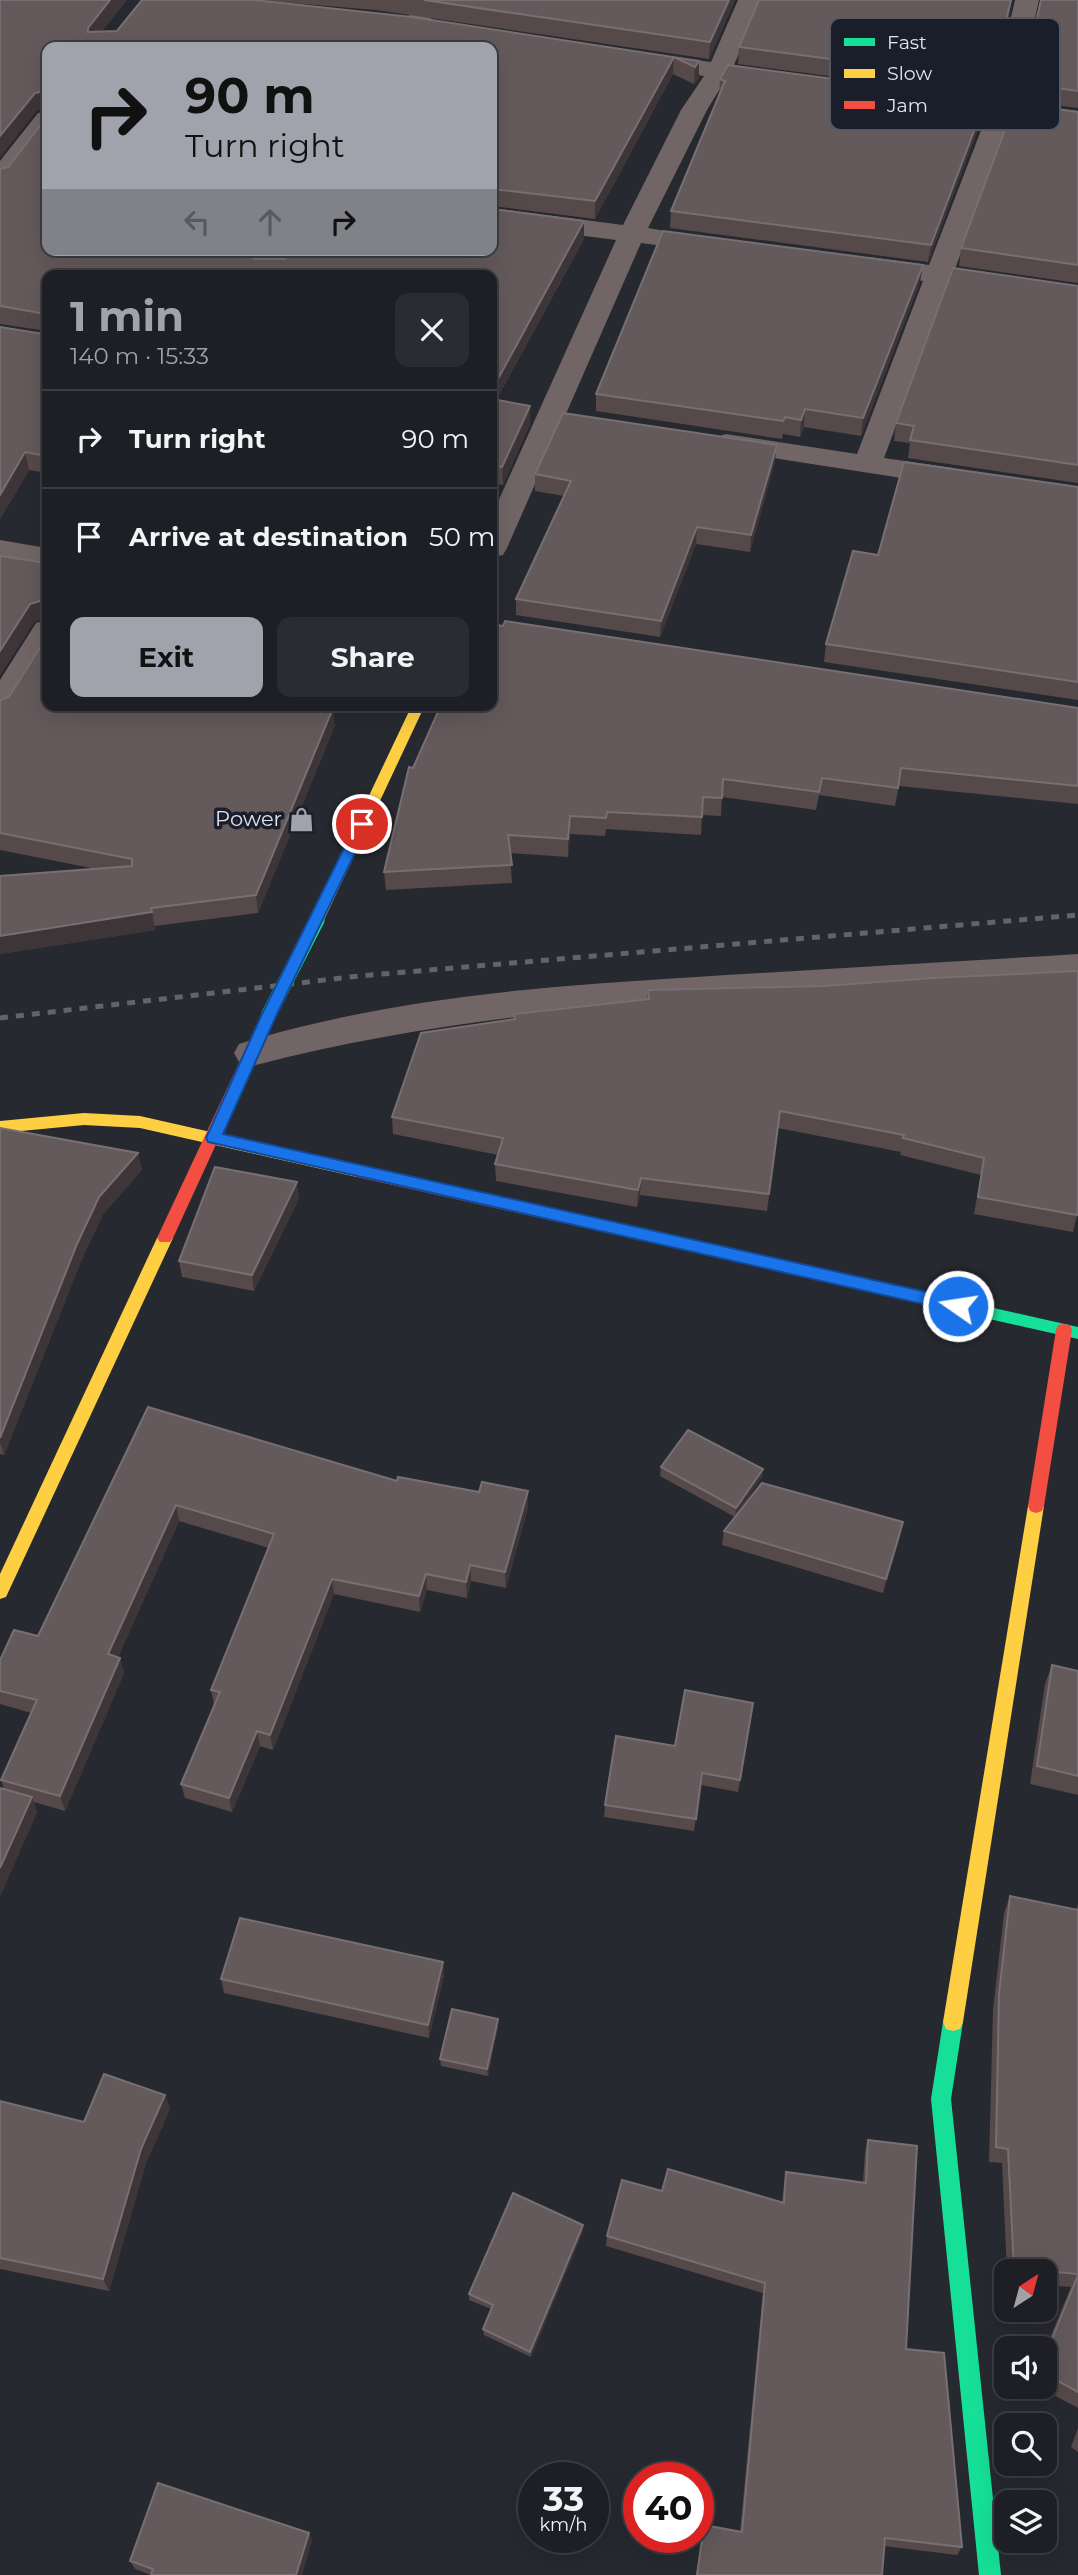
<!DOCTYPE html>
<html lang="en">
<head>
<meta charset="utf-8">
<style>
  body { margin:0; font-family:Montserrat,sans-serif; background:#2a2c31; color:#f1f3f6; height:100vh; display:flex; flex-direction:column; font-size:26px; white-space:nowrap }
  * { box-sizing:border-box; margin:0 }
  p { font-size:23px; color:#a0a2a6 }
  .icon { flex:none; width:38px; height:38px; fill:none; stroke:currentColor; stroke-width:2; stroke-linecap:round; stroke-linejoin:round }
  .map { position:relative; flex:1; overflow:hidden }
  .panel { position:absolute; left:42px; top:270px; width:455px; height:441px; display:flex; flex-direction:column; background:#1d1f24; border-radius:14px; box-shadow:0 7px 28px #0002,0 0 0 2px #3b3d41 }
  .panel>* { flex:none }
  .hud { position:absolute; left:42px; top:42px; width:455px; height:214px; border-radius:14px; box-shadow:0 7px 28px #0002,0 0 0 2px #3b3d41; background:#a0a3ab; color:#111; overflow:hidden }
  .needle { width:46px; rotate:36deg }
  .tools { position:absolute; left:994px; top:2259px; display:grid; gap:14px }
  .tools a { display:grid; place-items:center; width:63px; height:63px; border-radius:14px; background:#1d1f24; box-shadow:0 7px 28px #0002,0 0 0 2px #3b3d41; font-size:35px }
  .speed { position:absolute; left:518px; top:2462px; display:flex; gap:14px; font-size:35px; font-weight:700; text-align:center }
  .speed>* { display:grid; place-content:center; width:91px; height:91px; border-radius:50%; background:#1d1f24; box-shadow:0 7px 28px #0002,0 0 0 2px #3b3d41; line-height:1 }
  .speed small { font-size:18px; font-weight:400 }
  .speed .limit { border:10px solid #d22; background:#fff; color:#111 }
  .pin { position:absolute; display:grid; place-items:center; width:60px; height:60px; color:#fff; margin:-30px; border:4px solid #fff; border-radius:50%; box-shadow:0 2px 7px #0007 }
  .me { position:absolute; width:77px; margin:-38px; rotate:283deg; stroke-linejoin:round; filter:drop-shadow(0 0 5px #0008) }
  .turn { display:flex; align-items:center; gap:24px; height:147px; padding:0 28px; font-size:32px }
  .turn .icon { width:91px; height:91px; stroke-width:2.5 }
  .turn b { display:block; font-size:49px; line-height:60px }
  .lanes { display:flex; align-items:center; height:66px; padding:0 28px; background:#0003; justify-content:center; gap:35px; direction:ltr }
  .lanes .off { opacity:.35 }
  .round { display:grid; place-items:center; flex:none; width:74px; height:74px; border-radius:14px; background:#2a2c31 }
  .summary { display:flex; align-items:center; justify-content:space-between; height:119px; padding:0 28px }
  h1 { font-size:42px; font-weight:700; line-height:52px; color:#a0a3ab }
  .cta { display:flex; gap:14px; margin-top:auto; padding:14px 28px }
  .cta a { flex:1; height:80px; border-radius:14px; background:#a0a3ab; color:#111; font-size:28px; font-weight:700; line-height:80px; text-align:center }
  .cta a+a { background:#2a2c31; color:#f1f3f6 }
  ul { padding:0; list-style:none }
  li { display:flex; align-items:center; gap:21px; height:98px; padding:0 28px; border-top:2px solid #3b3d41 }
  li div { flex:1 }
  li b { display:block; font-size:26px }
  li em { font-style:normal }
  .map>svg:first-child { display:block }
</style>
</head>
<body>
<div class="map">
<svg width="1078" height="2575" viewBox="0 0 1078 2575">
  <rect width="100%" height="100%" fill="#272930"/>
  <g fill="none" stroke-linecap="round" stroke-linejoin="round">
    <g fill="#716565" fill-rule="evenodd">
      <path d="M419,0H443L413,47H389Z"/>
      <path d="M738,0H762L734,65L786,74L789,79L786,84L777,86L726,79L707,110L648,228L665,231L669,237L665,243L656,245L641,243L507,548L503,555L492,557V515L616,240L492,224V208L623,225L681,110L704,76L646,67L637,65L634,60L637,55L646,53L711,62Z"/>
      <path d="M1015,0H1039L1016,103L1078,111V127L1011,118L955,269L1078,286V302L949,284L884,458L953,468L963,471L968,477L963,483L953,486L716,449L712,443L716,437L726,434L857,454L923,281L860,271L856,265L860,259L869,257L929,265L987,115L925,105L922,100L925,95L934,93L992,100Z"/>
      <path d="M47,111V134L9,183L0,186V161L38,113Z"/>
      <path d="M272,250H298L284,275H257Z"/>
      <path d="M0,540L47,548V566L0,558Z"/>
      <path d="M47,620V655L11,713L0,717V680L36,623Z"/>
      <path d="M1078,954V980C802,996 520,996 252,1066L239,1062L234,1053L239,1044C387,998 543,986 696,977C823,969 951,962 1078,954Z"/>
    </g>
    <g fill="#16e098" fill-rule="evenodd">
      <path d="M706,1243L1078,1327V1339L706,1255L700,1253L698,1249L700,1245Z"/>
      <path d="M953,2013L960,2015L963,2022L951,2099L1001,2575H979L931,2099L943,2022L946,2015Z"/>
    </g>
    <g fill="#ffcf43" fill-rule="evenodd">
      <path d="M412,705H425L324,920L317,925L312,924L310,920Z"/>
      <path d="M84,1113L140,1116L357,1165L365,1171L357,1177L140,1128L84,1125L0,1133V1121Z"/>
      <path d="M165,1232L170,1234L173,1238L6,1597L0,1599V1574L157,1238L160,1234Z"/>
      <path d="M1036,1499L1042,1501L1044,1506L963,2022L960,2029L953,2031L946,2029L943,2022L1028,1506L1030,1501Z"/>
    </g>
    <g fill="#f24e42" fill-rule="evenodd">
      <path d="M269,1009L276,1014L173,1238L170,1242H160L157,1238L262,1014Z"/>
      <path d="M357,1165L706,1243L712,1245L714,1249L712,1253L706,1255L357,1177L349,1171Z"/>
      <path d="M1064,1324L1070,1325L1072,1330L1044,1506L1042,1511L1036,1513L1030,1511L1028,1506L1056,1330L1058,1325Z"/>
    </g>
    <path stroke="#666266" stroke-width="5" stroke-dasharray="8 8" stroke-linecap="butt" d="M0,1018L359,976L1078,915"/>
    <path stroke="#16e098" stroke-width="15" d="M269,1014L317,920"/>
  </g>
  <g fill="#564949">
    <path d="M0,0H127L101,32L117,31L253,0L699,61V78L694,84L673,74L595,219L492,206V47L47,250H269L264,259L584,239L498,397L492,399V275H47V473L29,470L0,519L44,334L47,331L0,324V169L8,167L46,118L47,108L37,110L0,157Z"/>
    <path d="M254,0H735L709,59L376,10Z"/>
    <path d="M1012,0L990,97L738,64L739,47Z"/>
    <path d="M1078,0V108L1019,101L1022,83Z"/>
    <path d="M720,79L986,99L983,116L928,262L670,228L671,211L719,95Z"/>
    <path d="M1078,112V283L959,266L961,248Z"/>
    <path d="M923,265L920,282L861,436L804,427L800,437L783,434L782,439L596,411V394Z"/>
    <path d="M1078,286V483L908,458L910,443L894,441L896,423Z"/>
    <path d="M492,399L530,406V424L503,485L492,483Z"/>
    <path d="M775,461L750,552L696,544L660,637L516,615V599L564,496L535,491V474Z"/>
    <path d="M1078,487V700L824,662L826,644L878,555Z"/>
    <path d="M0,556L47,563V705L335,725L258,913L154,926L155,930L0,954V876L96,869L0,850V700L9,697L46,638V618L34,622L0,675Z"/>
    <path d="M1078,708V804L899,786L895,806L819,795L816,810L722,797L721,816L702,815L701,835L606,829L605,836L570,834L568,857L510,853L512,883L386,890L384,872L413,768Z"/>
    <path d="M824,986L1077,1215L1073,1232L974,1214L981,1175L900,1155L901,1152L778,1128L767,1211L640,1195L637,1207L496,1181L495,1164L498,1155L393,1134L392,1117L514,1019V1014L647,999L648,990Z"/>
    <path d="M0,1128L138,1153L142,1170L103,1214L81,1261L4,1455L0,1454Z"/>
    <path d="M299,1198L254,1291L182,1277L179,1261Z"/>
    <path d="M148,1407L397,1481L479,1492L528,1491V1507L506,1588L471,1581L467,1598L427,1590L420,1612L334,1594L273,1750L260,1746L232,1812L185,1798L181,1784L215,1705H214L211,1690L269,1548L179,1521L118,1657L120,1658L124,1673L65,1811L34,1802L37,1812L0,1896V1788L4,1789L1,1780L31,1713L0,1704V1660L38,1636Z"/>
    <path d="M661,1467L763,1469L762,1477L735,1517L660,1476Z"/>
    <path d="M724,1531L900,1537L883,1593L722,1545Z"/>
    <path d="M1052,1665L1078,1671V1795L1030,1784L1045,1684Z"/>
    <path d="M753,1703L738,1792L701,1785L694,1831L604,1817L605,1805L675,1746Z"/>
    <path d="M1010,1896L1076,1909L1078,1905V2408L1039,2387H1045V2350L1071,2287L1045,2285V2272H1007L1002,2163L989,2162L993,2010L1004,1913Z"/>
    <path d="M443,1962L444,1975L429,2038L224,1993L221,1979Z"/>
    <path d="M498,2019V2026L488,2076L441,2066L440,2059Z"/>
    <path d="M165,2095L170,2109L146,2163L109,2291L0,2269V2101L84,2122Z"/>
    <path d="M868,2140L906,2349L962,2547L957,2555L884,2546L882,2575H696L704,2525L740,2532L763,2293L606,2246L607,2236L662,2191L782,2203L784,2183L786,2172L863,2182L865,2151Z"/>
    <path d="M583,2231L531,2357L484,2335L483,2329L491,2309L469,2300V2294Z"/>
    <path d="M1078,2428V2452L1071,2447Z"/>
    <path d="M309,2533L312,2541L151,2575L135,2569L130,2561Z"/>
  </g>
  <g fill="#3d3538">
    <path d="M110,0H127L90,45L88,28Z"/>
    <path d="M729,0H735L709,59L710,42Z"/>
    <path d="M1011,0H1012L990,97L992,80Z"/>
    <path d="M674,57L673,74L595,219V201Z"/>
    <path d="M699,61V78L694,84L695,67Z"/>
    <path d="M44,91L46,108L37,110L0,157V136L35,93Z"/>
    <path d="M986,99L983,116L928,262L931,245Z"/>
    <path d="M584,221V239L498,397L492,398V381Z"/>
    <path d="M258,250H269L256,275L254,259Z"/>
    <path d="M923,265L920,282L861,436L863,418Z"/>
    <path d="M530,406V424L503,485L502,467Z"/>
    <path d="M805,409L804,427L800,437L801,420Z"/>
    <path d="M777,445L775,461L750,552L751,535Z"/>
    <path d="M25,452L29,470L0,519V495Z"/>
    <path d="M697,527L696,544L660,637L661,621Z"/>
    <path d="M43,600L46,617L34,622L0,675V651L30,604Z"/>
    <path d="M333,708L335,725L258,913L256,895Z"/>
    <path d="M570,816V834L568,857V839Z"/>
    <path d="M152,912L155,930L0,954V936Z"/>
    <path d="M138,1153L142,1170L103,1214L81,1261L4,1455L0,1442V1438L77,1244L99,1197Z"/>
    <path d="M641,1178L640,1195L637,1207L638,1190Z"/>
    <path d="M297,1182L299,1198L254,1291L252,1275Z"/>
    <path d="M763,1469L762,1477L735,1517L736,1508Z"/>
    <path d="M528,1491V1507L506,1588L505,1572Z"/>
    <path d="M176,1505L179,1521L112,1670L108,1654Z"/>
    <path d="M903,1522L900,1537L883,1593L886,1579Z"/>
    <path d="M470,1565L471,1581L467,1598L466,1582Z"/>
    <path d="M426,1574L427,1590L420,1612L419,1596Z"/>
    <path d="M332,1579L334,1594L273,1750L270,1735Z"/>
    <path d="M120,1658L124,1673L65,1811L60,1796Z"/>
    <path d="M257,1731L260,1746L232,1812L229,1798Z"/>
    <path d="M32,1797L37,1812L0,1896V1868Z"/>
    <path d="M443,1962L444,1975L429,2038L428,2025Z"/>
    <path d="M498,2019V2026L488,2076L487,2069Z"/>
    <path d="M165,2095L170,2109L146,2163L109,2291L103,2279L141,2149Z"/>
    <path d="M583,2225V2231L531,2357L530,2352Z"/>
    <path d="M309,2533L312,2541L302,2575H296Z"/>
  </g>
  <g fill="#64595b" stroke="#786f72" stroke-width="2">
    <path d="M0,0H110L88,28V32L117,31L142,0H253L412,17L699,61L695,67L674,57L595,201L492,189V47H47V250H258L254,259H285L289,250H492V209L584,221L498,379L492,381V275H47V456L25,452L0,495V327L44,334L47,331L46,314L0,306V169L8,167L46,118L47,94L44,91L35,93L0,136Z"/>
    <path d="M424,0H729L710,42Z"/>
    <path d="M759,0H1011L992,80L739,47Z"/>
    <path d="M1041,0H1078V91L1022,83Z"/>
    <path d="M728,65L986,99L931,245L671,211L725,81L720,79Z"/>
    <path d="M1015,103L1078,112V265L961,248Z"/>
    <path d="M663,231L923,265L863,418L805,409L801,420L785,417L783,421L596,394Z"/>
    <path d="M953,268L1078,286V465L910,440L914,426L896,423Z"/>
    <path d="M492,399L530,406L502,467L492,465Z"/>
    <path d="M563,413L777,445L751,535L697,527L661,621L516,599L571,481L535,474Z"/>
    <path d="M904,462L1078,487V682L826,644L853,551L878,555Z"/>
    <path d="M0,556L47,563V705H319L333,708L256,895L151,908L152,912L0,936V876L132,866V859L0,833V700L9,697L46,638V602L43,600L30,604L0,651Z"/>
    <path d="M505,621L1078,708V786L901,768L898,788L822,778L819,792L723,779L722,798L703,797L702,817L607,812L606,818L570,816L568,839L508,835L512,865L384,872L409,767L413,768L441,705H492V624L503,626Z"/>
    <path d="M1078,971V1209L1077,1215L978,1197L984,1158L903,1138L904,1135L780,1111L769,1194L641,1178L638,1190L495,1164L503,1138L392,1117L421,1033L515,1019L514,1014L649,999L648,990L824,986L933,978Z"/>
    <path d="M0,1128L138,1153L99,1197L77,1244L0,1438Z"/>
    <path d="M215,1167L297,1182L252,1275L179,1261Z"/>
    <path d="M148,1407L397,1481L398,1477L479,1492L482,1482L528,1491L505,1572L470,1565L466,1582L426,1574L419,1596L332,1579L270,1735L257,1731L229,1798L181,1784L220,1692L211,1690L274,1534L176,1505L108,1654L120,1658L60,1796L1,1780L37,1700L0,1691V1660L14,1630L38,1636Z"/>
    <path d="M688,1430L763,1469L736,1508L661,1467Z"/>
    <path d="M762,1483L903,1522L886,1579L724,1531Z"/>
    <path d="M1052,1665L1078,1671V1776L1037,1766Z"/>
    <path d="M685,1690L753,1703L740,1780L702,1773L696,1819L605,1805L616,1736L675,1746Z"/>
    <path d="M0,1788L32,1797L0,1868Z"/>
    <path d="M1010,1896L1078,1910V2274L1014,2268L1008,2149L996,2147L999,1994Z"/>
    <path d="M240,1918L443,1962L428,2025L221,1979Z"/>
    <path d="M452,2009L498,2019L487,2069L440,2059Z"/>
    <path d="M104,2074L165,2095L141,2149L103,2279L0,2258V2101L84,2122Z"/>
    <path d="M868,2140L917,2146L906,2349L944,2353L962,2547L885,2538L882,2575H697L704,2525L742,2532L765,2283L607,2236L622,2180L662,2191L668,2169L784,2203L786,2172L866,2183Z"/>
    <path d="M513,2193L583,2225L530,2352L483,2329L493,2305L469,2294Z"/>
    <path d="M1078,2275V2392L1045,2374V2356Z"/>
    <path d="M158,2483L309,2533L296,2575H151L153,2569L130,2561Z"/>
  </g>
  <path fill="#1a73e8" stroke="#114b97" stroke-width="2" d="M362,820L369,824L277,1014L223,1134L958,1299L966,1306L963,1310L958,1312L208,1142L206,1138L262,1014L356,824Z"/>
  <defs>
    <symbol id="shop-bare" viewBox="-9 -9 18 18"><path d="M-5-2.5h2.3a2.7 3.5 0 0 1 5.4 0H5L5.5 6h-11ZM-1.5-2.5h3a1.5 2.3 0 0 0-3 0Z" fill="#a0a3ab" stroke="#1a1d2a" stroke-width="2.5" paint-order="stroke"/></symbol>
  </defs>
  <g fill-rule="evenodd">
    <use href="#shop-bare" x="284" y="802" width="35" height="35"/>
  </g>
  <g text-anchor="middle" stroke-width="7" stroke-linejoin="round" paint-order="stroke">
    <g font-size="21" fill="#e1e4ed" stroke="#1a1d2a" text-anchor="end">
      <text x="282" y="826">Power</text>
    </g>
  </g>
  <rect x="830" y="18" width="230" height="112" rx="10" fill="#1a1d2a" stroke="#565964" stroke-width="2"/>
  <rect x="844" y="38" width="31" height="8" fill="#16e098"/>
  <rect x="844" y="69" width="31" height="9" fill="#ffcf43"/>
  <rect x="844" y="101" width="31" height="8" fill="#f24e42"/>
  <g font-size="19" fill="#e1e4ed">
    <text x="887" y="49">Fast</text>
    <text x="887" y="80">Slow</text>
    <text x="887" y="112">Jam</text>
  </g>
</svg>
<div class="tools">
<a><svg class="needle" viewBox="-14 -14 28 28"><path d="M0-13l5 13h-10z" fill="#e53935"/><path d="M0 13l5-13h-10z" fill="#a0a2a6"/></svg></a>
<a><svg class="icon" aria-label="sound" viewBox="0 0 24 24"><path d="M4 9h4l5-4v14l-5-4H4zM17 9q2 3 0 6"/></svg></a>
<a><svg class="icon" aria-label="search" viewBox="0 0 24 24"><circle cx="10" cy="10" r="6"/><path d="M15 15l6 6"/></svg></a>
<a><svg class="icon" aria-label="layers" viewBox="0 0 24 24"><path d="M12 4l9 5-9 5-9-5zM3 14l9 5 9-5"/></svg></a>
</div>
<div class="speed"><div>33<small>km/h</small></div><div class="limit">40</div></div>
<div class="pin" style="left:362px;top:824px;background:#d93025"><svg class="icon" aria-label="arrive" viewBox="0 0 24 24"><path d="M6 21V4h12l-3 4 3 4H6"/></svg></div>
<svg class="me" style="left:958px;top:1306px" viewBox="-20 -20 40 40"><circle r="17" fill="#1a73e8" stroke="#fff" stroke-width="3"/><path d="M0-11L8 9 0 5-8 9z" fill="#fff"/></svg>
<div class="hud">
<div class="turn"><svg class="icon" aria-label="right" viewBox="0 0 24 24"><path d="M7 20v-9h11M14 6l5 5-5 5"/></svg><div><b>90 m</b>Turn right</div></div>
<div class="lanes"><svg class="icon off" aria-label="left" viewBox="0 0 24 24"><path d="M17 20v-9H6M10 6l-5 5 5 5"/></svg><svg class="icon off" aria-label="ahead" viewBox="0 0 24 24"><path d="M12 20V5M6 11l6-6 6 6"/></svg><svg class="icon" aria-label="right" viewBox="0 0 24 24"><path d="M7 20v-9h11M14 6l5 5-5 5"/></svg></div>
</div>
<section class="panel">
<div class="summary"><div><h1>1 min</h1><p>140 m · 15:33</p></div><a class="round"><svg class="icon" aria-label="close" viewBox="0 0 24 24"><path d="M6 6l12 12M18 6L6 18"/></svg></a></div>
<ul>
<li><svg class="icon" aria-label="right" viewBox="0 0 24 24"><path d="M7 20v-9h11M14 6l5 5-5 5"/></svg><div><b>Turn right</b></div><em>90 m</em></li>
<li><svg class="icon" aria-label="arrive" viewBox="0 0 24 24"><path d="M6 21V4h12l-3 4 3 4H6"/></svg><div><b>Arrive at destination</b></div><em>50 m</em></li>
</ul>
<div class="cta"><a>Exit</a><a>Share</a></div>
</section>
</div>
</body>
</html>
